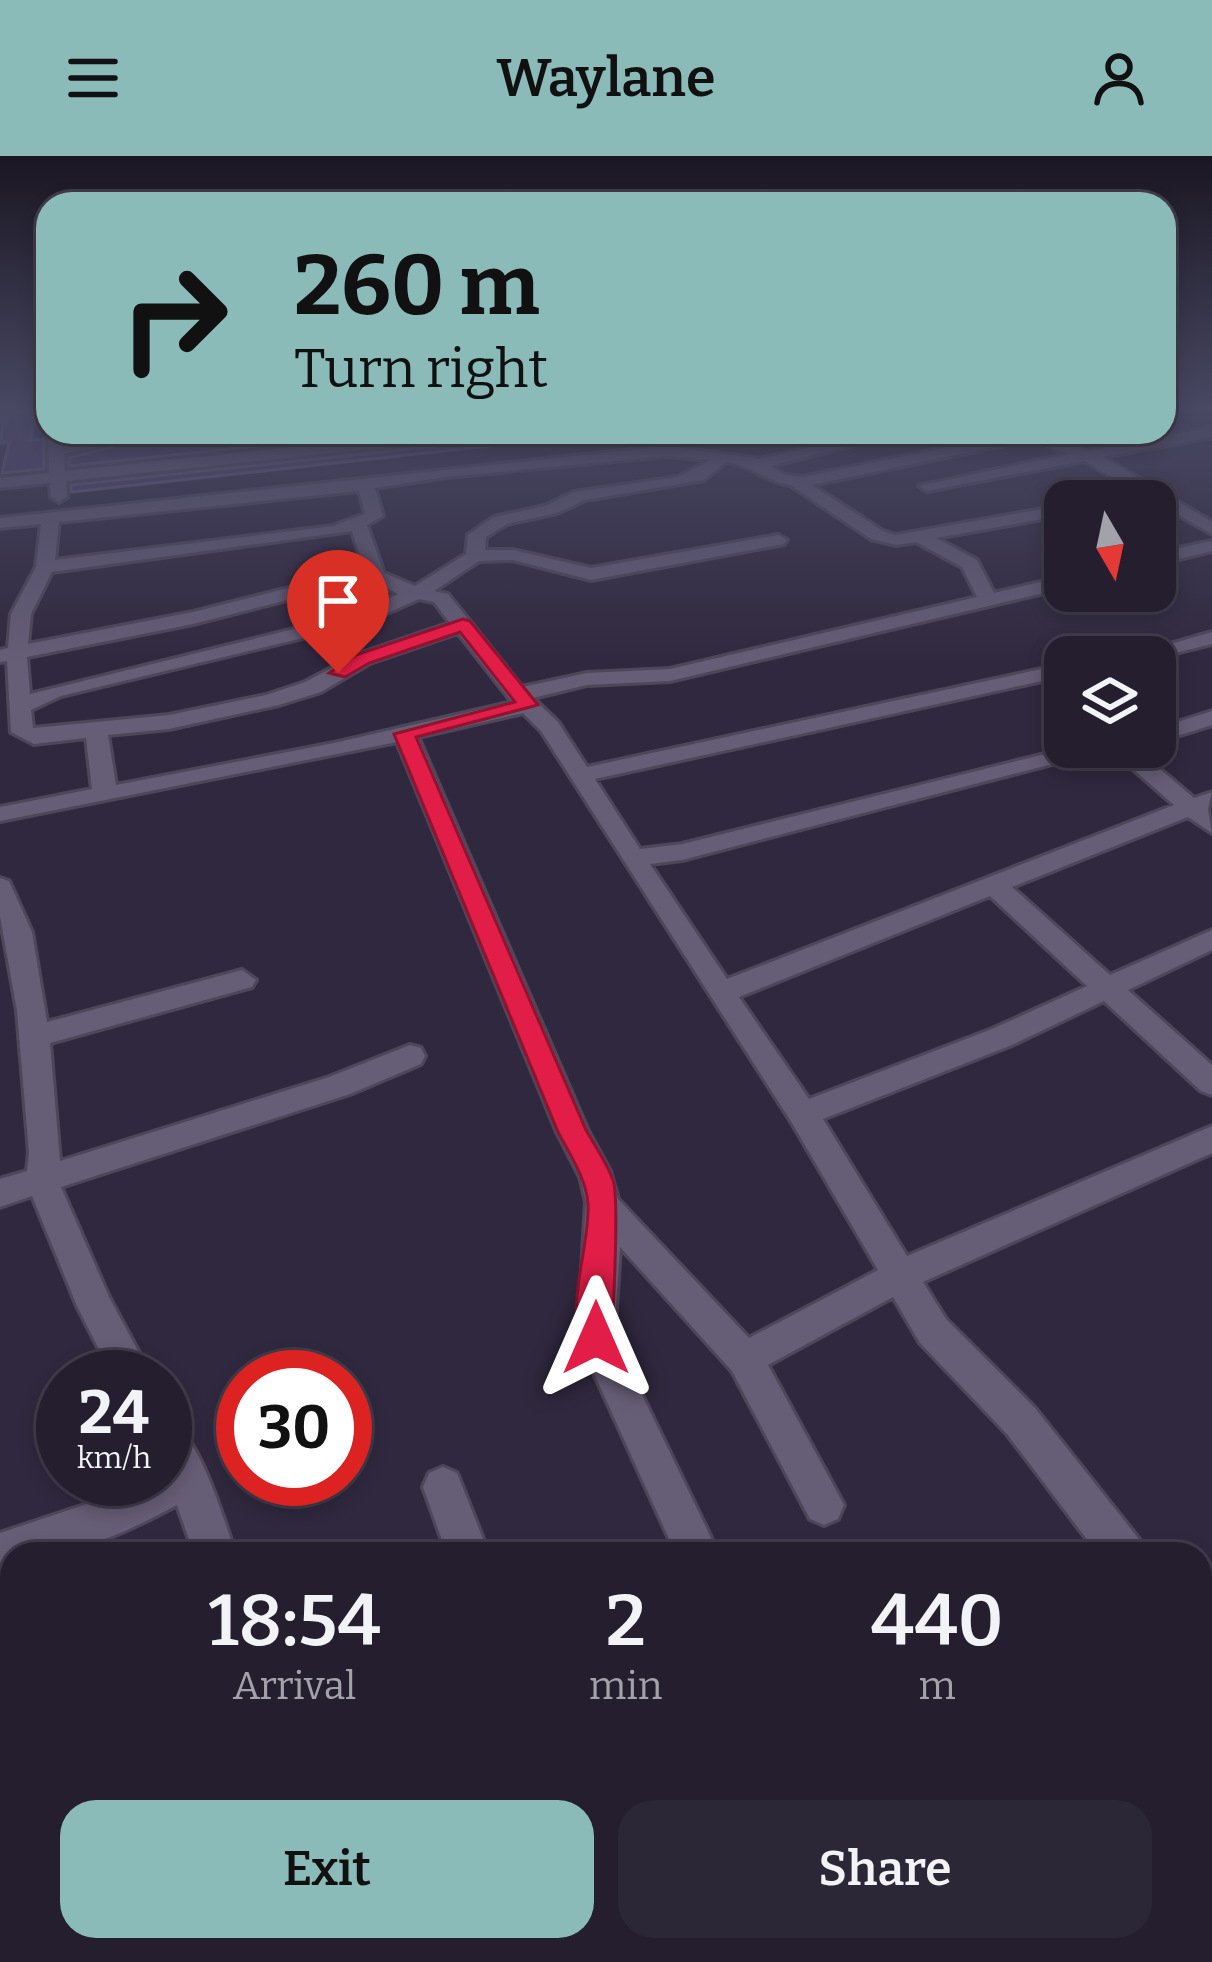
<!DOCTYPE html>
<html lang="en">
<head>
<meta charset="utf-8">
<style>
  body { margin:0; font-family:Bitter,serif; background:#2c2736; color:#f1f3f6; height:100vh; display:flex; flex-direction:column; font-size:45px; white-space:nowrap }
  * { box-sizing:border-box; margin:0 }
  p { font-size:39px; color:#a3a2aa }
  .icon { flex:none; width:66px; height:66px; fill:none; stroke:currentColor; stroke-width:2; stroke-linecap:round; stroke-linejoin:round }
  .map { position:relative; flex:1; overflow:hidden }
  .sheet { position:absolute; left:0px; top:1386px; width:1212px; height:420px; display:flex; flex-direction:column; background:#241e2e; border-radius:36px 36px 0 0; box-shadow:0 6px 18px #0003,0 0 0 3px #413c4a }
  .sheet>* { flex:none }
  .hud { position:absolute; left:36px; top:36px; width:1140px; height:252px; border-radius:36px; box-shadow:0 6px 18px #0003,0 0 0 3px #413c4a; background:#8bbbb9; color:#111; overflow:hidden }
  .needle { width:78px; rotate:171deg }
  .controls { position:absolute; left:1044px; top:324px; display:grid; gap:24px }
  .controls a { display:grid; place-items:center; width:132px; height:132px; border-radius:24px; background:#241e2e; box-shadow:0 6px 18px #0003,0 0 0 3px #413c4a; font-size:60px }
  .speed { position:absolute; left:36px; top:1194px; display:flex; gap:24px; font-size:60px; font-weight:700; text-align:center }
  .speed>* { display:grid; place-content:center; width:156px; height:156px; border-radius:50%; background:#241e2e; box-shadow:0 6px 18px #0003,0 0 0 3px #413c4a; line-height:1 }
  .speed small { font-size:30px; font-weight:400 }
  .speed .limit { border:18px solid #d22; background:#fff; color:#111 }
  .pin { position:absolute; display:grid; place-items:center; width:102px; height:102px; color:#fff; margin:-123px -51px; border-radius:50% 50% 50% 0; rotate:-45deg; box-shadow:0 0 12px #0007 }
  .pin .icon { rotate:45deg }
  .me { position:absolute; width:132px; margin:-66px; rotate:0deg; stroke-linejoin:round; filter:drop-shadow(0 0 9px #0008) }
  .turn { display:flex; align-items:center; gap:42px; height:252px; padding:0 60px; font-size:54px }
  .turn .icon { width:156px; height:156px; stroke-width:2.5 }
  .turn b { display:block; font-size:84px; line-height:102px }
  .eta { display:flex; justify-content:space-evenly; align-items:center; height:204px; text-align:center }
  .eta b { font-size:72px; font-weight:600; line-height:84px }
  .primary-button { display:flex; gap:24px; margin-top:auto; padding:24px 60px }
  .primary-button a { flex:1; height:138px; border-radius:36px; background:#8bbbb9; color:#111; font-size:48px; font-weight:600; line-height:138px; text-align:center }
  .primary-button a+a { background:#2c2736; color:#f1f3f6 }
  header { display:flex; justify-content:space-between; align-items:center; height:156px; padding:0 60px; background:#8bbbb9; color:#111; font-size:54px; font-weight:600 }
  .map>svg:first-child { display:block }
</style>
</head>
<body>
<header><svg class="icon" aria-label="menu" viewBox="0 0 24 24"><path d="M4 6h16M4 12h16M4 18h16"/></svg>Waylane<svg class="icon" aria-label="person" viewBox="0 0 24 24"><circle cx="12" cy="8" r="4"/><path d="M4 21q1-7 8-7t8 7"/></svg></header>
<div class="map">
<svg width="1212" height="1806" viewBox="0 0 1212 1806">
  <rect width="100%" height="100%" fill="#30283e"/>
  <g fill="#4d3b68" stroke="#635b74" stroke-width="3">
    <path d="M34,255L31,284L44,283V313L2,317L9,286L1,287L2,270L12,257Z"/>
    <path d="M79,276H281L287,287L69,310V302L118,289L105,278L67,284Z"/>
    <path d="M494,276L499,289L71,336V329L482,285Z"/>
  </g>
  <g fill="none" stroke-linecap="round" stroke-linejoin="round">
    <defs>
      <g id="minor">
        <path d="M0,255H8L0,267Z"/>
        <path d="M1212,271V281L1103,301L1212,366V378L1150,343L1098,345L1137,335L1084,305L927,335L919,330L1068,298L1033,283L812,329L883,375L896,379L1065,349V359L936,382L977,404L994,437L1065,420V432L670,525L587,529L533,542L558,566L587,611L1065,508V520L595,623L640,693L682,688L1073,591H1134L1194,642L1212,636L1208,653L1212,677L1188,661L1012,731L1110,819L1212,774V794L1128,834L1212,909V939L1201,935L1104,845L1012,889L823,963L907,1100L1212,970V997L923,1126L946,1163L1035,1252L1139,1383L1145,1398H1098L1007,1278L920,1187L893,1141L768,1209L844,1349L838,1363L824,1369L810,1363L732,1215L620,1091L614,1181L715,1390L711,1398H676L578,1182L586,1046L580,1021L557,976L397,586L0,665V651L92,633L86,582L34,588L11,576L7,505L0,506V494L8,492L11,458L36,411L41,368L0,372V362L667,290L760,303L877,276H905L771,310L785,319L803,321L1022,276H1044L1087,295ZM667,300L711,304L678,321L574,336L545,350L494,361L468,379L466,398L415,430L384,417L367,369L383,360L375,332L446,321ZM726,306C751,309 766,326 790,329L871,383L896,389L916,386L962,411L977,441L670,513L587,517L522,531L448,438L434,435L479,405L513,404L591,424L784,388L787,384L778,379L591,412L513,394H485L486,381L507,368L557,357L585,344L704,324ZM359,335L365,358L333,370L55,404L59,366ZM352,375L364,413L193,456L28,488L31,458L52,416ZM369,423L398,438L351,459L30,538L27,501L193,468ZM419,443L434,446L450,467L356,499L305,526L266,539L169,559L33,572L31,554L61,540L365,467ZM458,477L512,546L334,587L116,629L108,579L169,573L279,549L321,536L370,507ZM523,557L541,575L792,967L878,1114L749,1182L618,1043L610,1015L588,975L418,581ZM1110,593L1174,649L727,823L650,708L682,704ZM990,740L1087,830L992,873L809,943L739,841Z"/>
        <path d="M48,274L62,276L63,289L106,282L114,287L64,298L65,315L438,276H490L482,281L66,325L67,341L59,346L51,341L50,327L0,332V322L49,317Z"/>
        <path d="M1212,385V395L1155,409V397Z"/>
        <path d="M1212,476V488L1155,502L1125,501Z"/>
        <path d="M1212,555V569L1155,587V573Z"/>
        <path d="M0,722L9,725L32,776L47,866L242,814L256,824L252,831L50,887L60,1005L329,921L410,889L421,892L425,900L421,908L350,938L61,1031L109,1141L152,1221H113L77,1150L32,1040L0,1051V1023L27,1015L29,997L17,855L0,760Z"/>
        <path d="M165,1261C199,1275 223,1363 236,1398H194L177,1349C117,1381 81,1398 12,1398V1415L0,1419V1377L111,1340L144,1323H165Z"/>
        <path d="M443,1311L457,1317L489,1398H447L423,1331L429,1317Z"/>
        <path d="M1200,1457L1212,1462V1507L1200,1502Z"/>
        <path d="M264,1794H314L315,1806H265Z"/>
        <path d="M562,1794H612L616,1806H566Z"/>
      </g>
    </defs>
    <use href="#minor" stroke="#4e4659" stroke-width="6"/>
    <use href="#minor" fill="#665d76" fill-rule="evenodd"/>
  </g>
  <linearGradient id="sky" x2="0" y2="1"><stop stop-color="#1a1622"/><stop offset="0.5" stop-color="#484863"/><stop offset="1" stop-color="#484863" stop-opacity="0"/></linearGradient>
  <rect width="1212" height="507" fill="url(#sky)"/>
  <path fill="#e11d48" stroke="#92132f" stroke-width="3" d="M463,463L470,465L538,549L416,581L586,974C595,990 607,1007 613,1024C619,1041 614,1180 608,1193L596,1198L584,1193C564,1149 590,1094 588,1048C586,1022 570,999 558,976L394,578L515,546L460,476L369,507L345,521L329,517L356,499Z"/>
</svg>
<div class="controls">
<a><svg class="needle" viewBox="-14 -14 28 28"><path d="M0-13l5 13h-10z" fill="#e53935"/><path d="M0 13l5-13h-10z" fill="#a3a2aa"/></svg></a>
<a><svg class="icon" aria-label="layers" viewBox="0 0 24 24"><path d="M12 4l9 5-9 5-9-5zM3 14l9 5 9-5"/></svg></a>
</div>
<div class="speed"><div>24<small>km/h</small></div><div class="limit">30</div></div>
<div class="pin" style="left:338px;top:517px;background:#d93025"><svg class="icon" aria-label="arrive" viewBox="0 0 24 24"><path d="M6 21V4h12l-3 4 3 4H6"/></svg></div>
<svg class="me" style="left:596px;top:1182px" viewBox="-20 -20 40 40"><path d="M0-17L14 15 0 8-14 15z" fill="#e11d48" stroke="#fff" stroke-width="4"/></svg>
<div class="hud">
<div class="turn"><svg class="icon" aria-label="right" viewBox="0 0 24 24"><path d="M7 20v-9h11M14 6l5 5-5 5"/></svg><div><b>260 m</b>Turn right</div></div>
</div>
<section class="sheet">
<div class="eta">
<div><b>18:54</b><p>Arrival</p></div>
<div><b>2</b><p>min</p></div>
<div><b>440</b><p>m</p></div>
</div>
<div class="primary-button"><a>Exit</a><a>Share</a></div>
</section>
</div>
</body>
</html>
